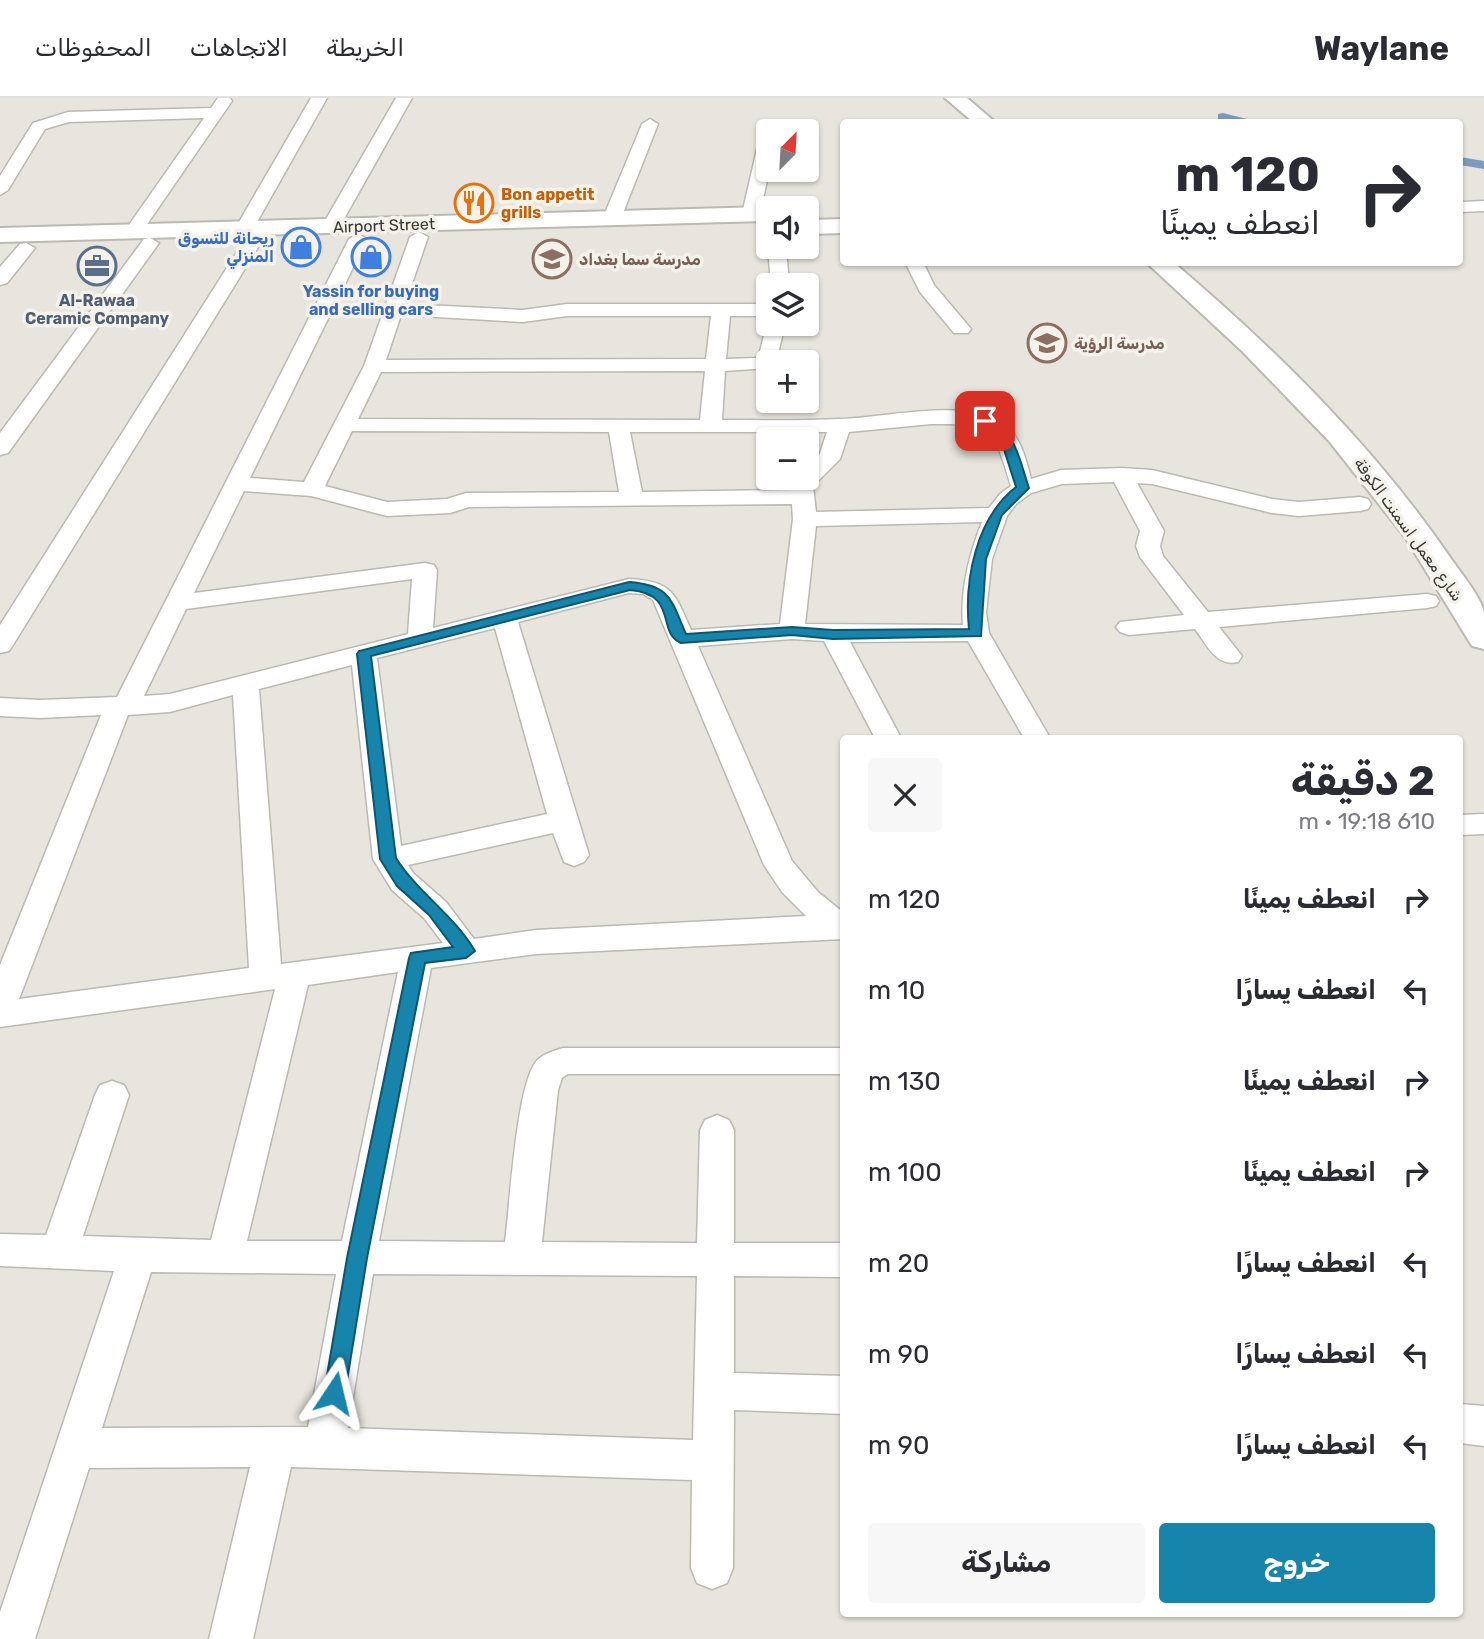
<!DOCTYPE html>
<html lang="ar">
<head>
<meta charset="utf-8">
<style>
  body { margin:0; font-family:Rubik,Vazirmatn,sans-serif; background:#f7f7f7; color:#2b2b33; direction:rtl; height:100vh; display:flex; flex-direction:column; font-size:26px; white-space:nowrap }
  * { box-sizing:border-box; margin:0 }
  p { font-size:23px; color:#7c7c81 }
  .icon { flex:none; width:38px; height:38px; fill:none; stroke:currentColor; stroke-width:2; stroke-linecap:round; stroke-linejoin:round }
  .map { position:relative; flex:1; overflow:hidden; direction:ltr }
  .panel { position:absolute; left:840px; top:637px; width:623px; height:882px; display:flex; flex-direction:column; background:#fff; border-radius:7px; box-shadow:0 2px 5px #0004; direction:rtl }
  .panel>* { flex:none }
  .guide { position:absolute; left:840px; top:21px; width:623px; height:147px; border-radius:7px; box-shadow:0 2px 5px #0004; direction:rtl; background:#fff; color:#2b2b33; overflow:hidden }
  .needle { width:46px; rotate:24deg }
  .buttons { position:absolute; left:756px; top:21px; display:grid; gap:14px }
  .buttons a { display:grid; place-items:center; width:63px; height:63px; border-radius:7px; background:#fff; box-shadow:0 2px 5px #0004; font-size:35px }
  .pin { position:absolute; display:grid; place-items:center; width:60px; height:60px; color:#fff; margin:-30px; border-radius:14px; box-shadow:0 4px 10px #0006 }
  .me { position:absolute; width:77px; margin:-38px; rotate:10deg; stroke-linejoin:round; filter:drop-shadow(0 0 5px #0008) }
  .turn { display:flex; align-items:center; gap:24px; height:147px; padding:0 28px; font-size:32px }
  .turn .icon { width:91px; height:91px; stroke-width:2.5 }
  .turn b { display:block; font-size:49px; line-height:60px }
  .round { display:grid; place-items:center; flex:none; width:74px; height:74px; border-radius:7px; background:#f7f7f7 }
  .headline { display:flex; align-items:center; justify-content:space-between; height:119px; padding:0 28px }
  h1 { font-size:42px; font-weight:700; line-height:52px }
  .button { display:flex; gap:14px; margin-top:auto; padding:14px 28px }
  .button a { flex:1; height:80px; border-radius:7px; background:#1684ab; color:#fff; font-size:28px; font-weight:700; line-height:80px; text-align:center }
  .button a+a { background:#f7f7f7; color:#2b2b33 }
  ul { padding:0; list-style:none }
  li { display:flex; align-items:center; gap:21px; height:91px; padding:0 28px }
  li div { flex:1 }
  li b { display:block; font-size:26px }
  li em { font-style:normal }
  header { display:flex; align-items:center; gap:42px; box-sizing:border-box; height:98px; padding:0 35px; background:#fff; border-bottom:2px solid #e1e1e2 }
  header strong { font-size:33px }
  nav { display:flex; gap:38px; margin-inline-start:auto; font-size:24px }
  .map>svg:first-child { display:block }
</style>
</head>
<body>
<header>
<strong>Waylane</strong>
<nav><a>الخريطة</a><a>الاتجاهات</a><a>المحفوظات</a></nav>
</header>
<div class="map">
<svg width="1484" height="1541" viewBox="0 0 1484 1541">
  <rect width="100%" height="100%" fill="#e7e5dd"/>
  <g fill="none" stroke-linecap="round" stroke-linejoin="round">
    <g fill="#7d9bbe" fill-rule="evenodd">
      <path d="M1223,15L1247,21L1249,24L1218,22V16Z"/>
      <path d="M1460,59L1484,63V71L1460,67Z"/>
    </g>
    <defs>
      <g id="street">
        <path d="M218,0H230L232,3L139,138H127L124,134L204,20L69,24L45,31L8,92L0,97V78L33,25L68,14L211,10Z"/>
        <path d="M311,0H327L253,131L250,135H238L235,131Z"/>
        <path d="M396,0H412L340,128L331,133L325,132L322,128Z"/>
        <path d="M650,21L658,26L621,120L618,124H606L603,120L642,26Z"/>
        <path d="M768,33L769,72L760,116L751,121L742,116L760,38Z"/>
        <path d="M1484,103V113L1460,114V104Z"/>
        <path d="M419,134L428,139L405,206L523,212L567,206H768V218H730L726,261L756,260L759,257L768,222V226H785L776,264H768V270L725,273L722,322C761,322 800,323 840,321C880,320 969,300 1003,324C1020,337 1026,361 1031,381L1061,372L1122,370L1152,372L1272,401L1299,404L1360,399L1368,401L1371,406L1368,411L1360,413L1299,418L1272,415L1152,386L1137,385L1164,433L1160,448L1163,458L1208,514L1427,496L1436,498L1439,503L1436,508L1427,510L1219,529L1242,558L1238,564C1216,569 1207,547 1195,531L1129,537L1120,534L1116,529L1120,524L1184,517L1140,459L1136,448L1140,433L1114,384L1062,386L1031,395L1016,406L1007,418L992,461L986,514L989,535L1050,640H1024L968,543L850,544L901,640H875L824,543L792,541L698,548L792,763L818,794L844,815V841L536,856L431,870L379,1143L505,1144C510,1106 516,993 535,965C540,957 553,953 563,950H844V976H568L562,980L558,992L542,1144L697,1145L700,1032L705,1022L717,1017L729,1022L734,1032V1145H844V1179L734,1178V1275L844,1278V1316L734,1312L733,1470L727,1485L712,1491L697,1485L691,1470L692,1382L291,1369L253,1541H209L250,1369L89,1370L35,1541H0V1514L114,1173L0,1168V1136L46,1137L95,997L100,987L112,983L124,987L129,997L83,1138L211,1142L275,891L0,929V867L101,617L40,620L0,618V600L40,602L117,599L349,141L358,136L367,141L250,380L304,384L364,268L410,139ZM401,217L523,224L567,218H711L706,261L386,262ZM705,273L700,322L358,321L381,274ZM931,326C993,325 994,331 1011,388L1000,396L989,410L816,414L813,388L840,361L849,334ZM352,333L609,334L619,394L466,395L447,401L387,404L325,388ZM630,334H827L819,358L807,370V380H796L791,386V392L642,394ZM244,393L311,398L387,418L450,415L469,409L792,406L793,421L780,526L691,532C675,496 673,483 629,481L433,530L437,472L434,467L425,465L194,495ZM982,424C969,457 960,492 963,527L805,526L816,428ZM412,481L408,536L170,596L144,598L186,511ZM629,495L643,496L653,502L764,767L782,794L806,818L536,832L474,841L446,804L414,776L408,767L553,735L564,764L574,768L584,764L589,757L518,524ZM495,530L547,716L401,748L377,560ZM352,567L373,761L392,792L424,820L443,845L281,866L259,591ZM233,597L249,870L19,901L128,617L170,614ZM398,874L342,1143H247L308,887ZM151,1174L336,1176L308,1329L102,1330ZM373,1176L697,1178L693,1342L348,1330Z"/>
        <path d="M253,138L262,143L13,547L9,553L0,555V527L244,143Z"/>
        <path d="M150,140L159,145L8,355L0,357V335L144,141Z"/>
        <path d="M26,145L35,150L7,185L0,187V169L20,146Z"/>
        <path d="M768,149H786L789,187H771Z"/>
        <path d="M905,164H923L934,187L971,231L968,235H954L920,194Z"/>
        <path d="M1484,716V736L1460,737V717Z"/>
        <path d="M1460,1306L1484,1308V1348L1460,1345Z"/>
      </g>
      <g id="primary">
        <path d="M945,0H967L995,24H973Z"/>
        <path d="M768,109L772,110H768V123L0,144V130Z"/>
        <path d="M844,121V135L807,136V122Z"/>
        <path d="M1146,164H1173C1275,251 1371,345 1447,455C1457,470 1480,497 1484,514C1484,525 1484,540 1484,551L1472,548L1405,439L1329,343L1242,253Z"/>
      </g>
    </defs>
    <use href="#street" stroke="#bbb9b1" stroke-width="3"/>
    <use href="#primary" stroke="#bbb9b1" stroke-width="4"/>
    <use href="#street" fill="#fff" fill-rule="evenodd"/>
    <use href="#primary" fill="#fff" fill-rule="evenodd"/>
  </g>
  <path fill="#1684ab" stroke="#0e566f" stroke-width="2" d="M985,320C1016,330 1019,362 1029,390L1002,417L986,461L981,538L833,541L792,537L681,545C656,535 679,496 630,492L371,558L396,760C418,795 454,817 475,853L466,860L425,865L367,1160L345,1295L342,1302L334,1305L327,1302L324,1295L347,1160L409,860L411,855L453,849L429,817L397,788L380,761L357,556L359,553L629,484C671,487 671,502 686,536L792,529L833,532L969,531C964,482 976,420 1016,389L1000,339L996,333L979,323Z"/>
  <defs>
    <symbol id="restaurant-ring" viewBox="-11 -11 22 22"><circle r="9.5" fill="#f4f2ea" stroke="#e8710a" stroke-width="1.5"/><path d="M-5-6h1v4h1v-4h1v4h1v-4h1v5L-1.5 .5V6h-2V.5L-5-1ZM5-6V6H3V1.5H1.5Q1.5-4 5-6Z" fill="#e8710a"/></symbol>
    <symbol id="shop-ring" viewBox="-11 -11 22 22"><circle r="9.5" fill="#f4f2ea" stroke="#3f7fe0" stroke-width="1.5"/><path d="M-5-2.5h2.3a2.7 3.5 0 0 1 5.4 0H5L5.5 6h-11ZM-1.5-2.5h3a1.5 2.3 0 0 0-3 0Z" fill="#3f7fe0"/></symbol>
    <symbol id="school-ring" viewBox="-11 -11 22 22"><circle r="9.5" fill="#f4f2ea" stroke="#8d6e63" stroke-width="1.5"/><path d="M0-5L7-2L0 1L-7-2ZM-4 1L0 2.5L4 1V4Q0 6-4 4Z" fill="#8d6e63"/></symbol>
    <symbol id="office-ring" viewBox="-11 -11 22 22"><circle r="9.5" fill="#f4f2ea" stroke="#5c6f8a" stroke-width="1.5"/><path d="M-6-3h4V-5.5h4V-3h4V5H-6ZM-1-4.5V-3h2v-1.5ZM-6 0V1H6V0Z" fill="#5c6f8a"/></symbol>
  </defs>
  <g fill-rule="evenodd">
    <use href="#restaurant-ring" x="452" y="83" width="44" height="44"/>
    <use href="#shop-ring" x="279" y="127" width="44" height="44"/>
    <use href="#shop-ring" x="349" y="137" width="44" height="44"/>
    <use href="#school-ring" x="530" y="139" width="44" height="44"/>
    <use href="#office-ring" x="75" y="146" width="44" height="44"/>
    <use href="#school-ring" x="1025" y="223" width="44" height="44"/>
  </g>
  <g text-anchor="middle" stroke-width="7" stroke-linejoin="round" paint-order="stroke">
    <g font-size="16" font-weight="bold" fill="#c56008" stroke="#f4f2ea" text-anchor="start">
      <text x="501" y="102">Bon appetit<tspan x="501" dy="18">grills</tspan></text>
    </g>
    <g font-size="16" fill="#383734" stroke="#f4f2ea">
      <text transform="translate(384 127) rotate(-2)" y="6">Airport Street</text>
      <text transform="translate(1409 431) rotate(54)" y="6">شارع معمل اسمنت الكوفة</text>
    </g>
    <g font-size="16" font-weight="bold" fill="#366cbe" stroke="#f4f2ea" text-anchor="end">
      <text x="274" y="146">ريحانة للتسوق<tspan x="274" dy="18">المنزلي</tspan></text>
      <text x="371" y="199" text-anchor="middle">Yassin for buying<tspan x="371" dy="18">and selling cars</tspan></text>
    </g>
    <g font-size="16" font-weight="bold" fill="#785e54" stroke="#f4f2ea" text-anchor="start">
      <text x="579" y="167">مدرسة سما بغداد</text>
      <text x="1074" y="251">مدرسة الرؤية</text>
    </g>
    <g font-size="16" font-weight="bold" fill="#4e5e75" stroke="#f4f2ea">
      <text x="97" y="208">Al-Rawaa<tspan x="97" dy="18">Ceramic Company</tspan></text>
    </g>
  </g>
</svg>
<div class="buttons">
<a><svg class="needle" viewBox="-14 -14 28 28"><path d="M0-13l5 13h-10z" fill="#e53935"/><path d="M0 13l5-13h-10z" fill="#7c7c81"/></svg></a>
<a><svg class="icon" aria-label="sound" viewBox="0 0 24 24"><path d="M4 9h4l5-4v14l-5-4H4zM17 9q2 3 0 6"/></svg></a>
<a><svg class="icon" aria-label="layers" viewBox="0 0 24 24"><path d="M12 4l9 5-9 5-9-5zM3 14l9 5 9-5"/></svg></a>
<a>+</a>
<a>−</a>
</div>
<div class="pin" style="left:985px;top:323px;background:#d93025"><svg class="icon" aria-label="arrive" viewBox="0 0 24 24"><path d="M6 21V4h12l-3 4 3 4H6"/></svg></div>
<svg class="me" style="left:334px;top:1295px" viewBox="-20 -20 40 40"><path d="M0-17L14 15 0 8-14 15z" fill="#1684ab" stroke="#fff" stroke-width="4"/></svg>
<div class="guide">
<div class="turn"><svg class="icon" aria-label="right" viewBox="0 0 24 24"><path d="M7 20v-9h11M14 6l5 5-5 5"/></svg><div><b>120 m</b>انعطف يمينًا</div></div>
</div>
<section class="panel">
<div class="headline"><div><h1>2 دقيقة</h1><p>610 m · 19:18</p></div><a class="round"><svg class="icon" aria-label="close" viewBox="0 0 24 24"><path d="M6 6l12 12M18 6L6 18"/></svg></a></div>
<ul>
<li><svg class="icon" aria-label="right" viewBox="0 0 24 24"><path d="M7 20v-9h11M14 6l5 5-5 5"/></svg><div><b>انعطف يمينًا</b></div><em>120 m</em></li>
<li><svg class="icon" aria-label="left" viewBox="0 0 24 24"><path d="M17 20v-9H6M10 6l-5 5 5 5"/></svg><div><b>انعطف يسارًا</b></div><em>10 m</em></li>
<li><svg class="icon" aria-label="right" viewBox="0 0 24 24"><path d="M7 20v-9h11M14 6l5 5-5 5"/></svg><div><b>انعطف يمينًا</b></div><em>130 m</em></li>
<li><svg class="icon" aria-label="right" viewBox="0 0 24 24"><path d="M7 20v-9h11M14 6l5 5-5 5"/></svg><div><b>انعطف يمينًا</b></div><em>100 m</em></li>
<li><svg class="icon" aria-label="left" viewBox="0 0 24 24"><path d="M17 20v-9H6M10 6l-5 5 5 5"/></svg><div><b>انعطف يسارًا</b></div><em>20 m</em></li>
<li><svg class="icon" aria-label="left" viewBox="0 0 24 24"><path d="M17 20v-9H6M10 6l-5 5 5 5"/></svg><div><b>انعطف يسارًا</b></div><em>90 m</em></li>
<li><svg class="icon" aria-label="left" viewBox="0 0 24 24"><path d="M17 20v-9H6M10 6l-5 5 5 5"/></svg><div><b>انعطف يسارًا</b></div><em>90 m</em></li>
</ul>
<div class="button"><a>خروج</a><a>مشاركة</a></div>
</section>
</div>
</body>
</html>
